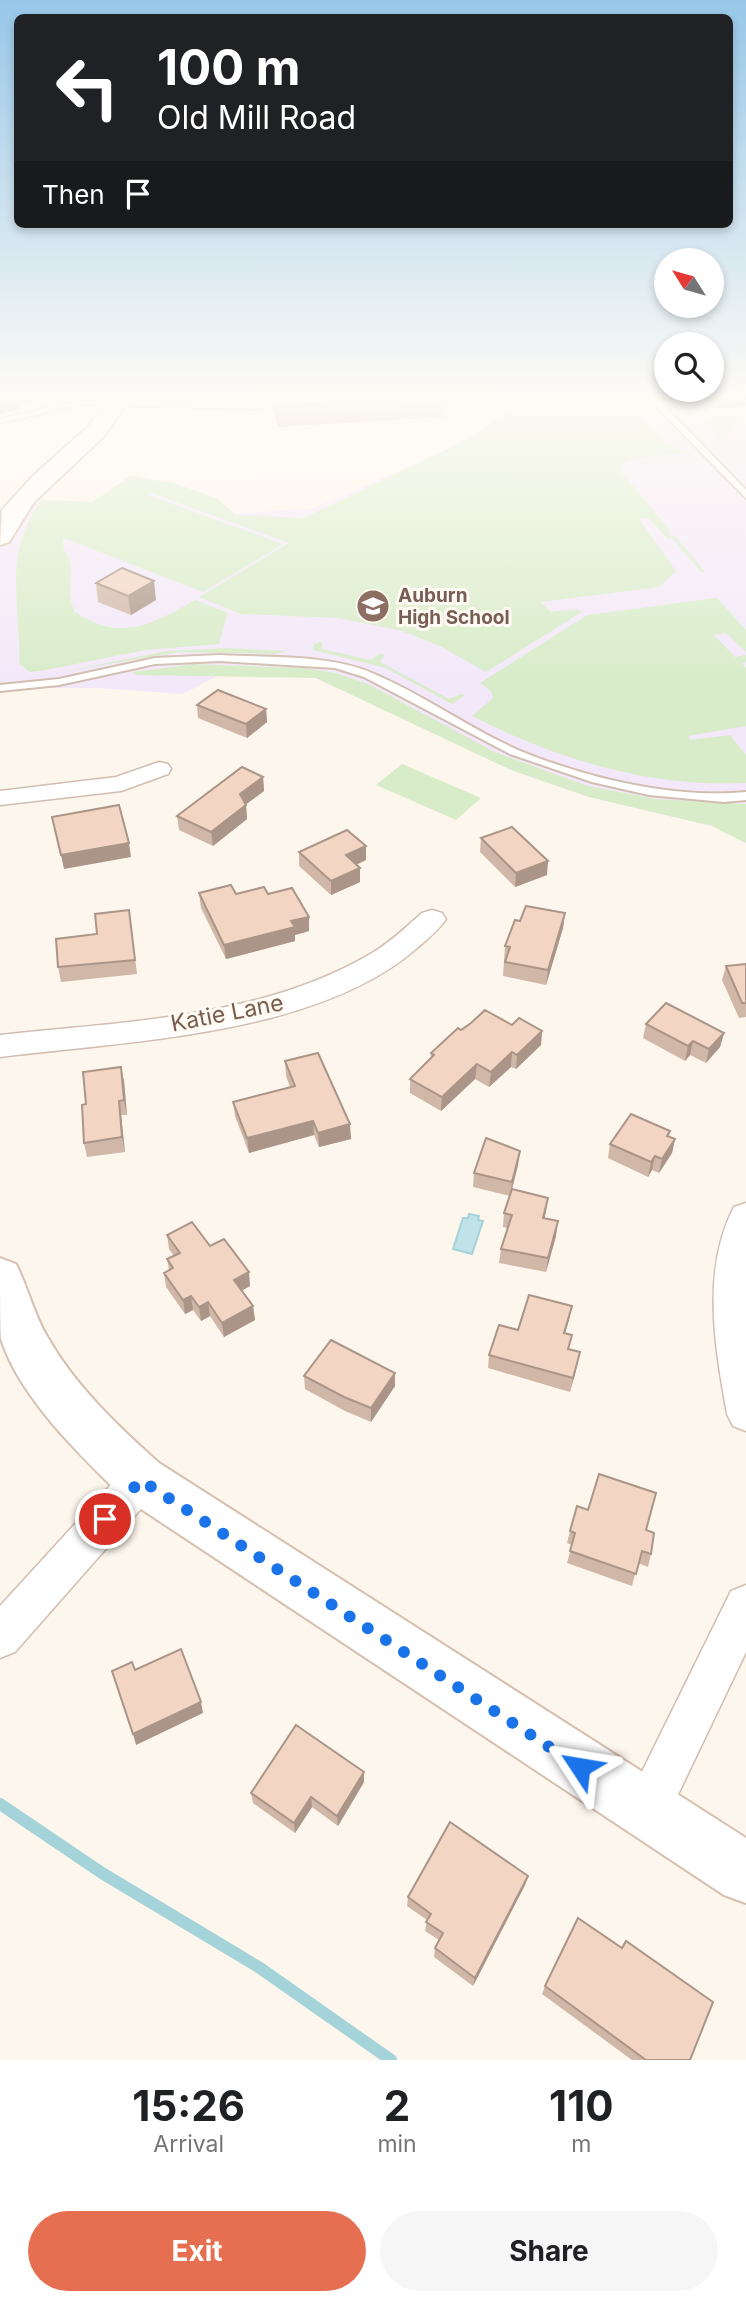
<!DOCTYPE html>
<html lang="en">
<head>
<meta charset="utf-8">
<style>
  body { margin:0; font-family:Inter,sans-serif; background:#f6f6f6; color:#202124; height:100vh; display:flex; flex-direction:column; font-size:26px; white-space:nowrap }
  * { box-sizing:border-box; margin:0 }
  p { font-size:23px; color:#757577 }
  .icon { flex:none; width:38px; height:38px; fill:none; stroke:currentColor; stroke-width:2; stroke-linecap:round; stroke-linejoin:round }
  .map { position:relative; height:2060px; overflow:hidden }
  .panel { display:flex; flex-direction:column; background:#fff; flex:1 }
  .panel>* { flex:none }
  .top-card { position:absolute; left:14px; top:14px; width:719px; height:214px; border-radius:10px; box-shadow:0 4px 10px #0003; background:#202124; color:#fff; overflow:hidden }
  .needle { width:46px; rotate:307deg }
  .buttons { position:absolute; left:654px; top:248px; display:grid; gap:14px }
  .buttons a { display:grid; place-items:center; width:70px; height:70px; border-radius:50%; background:#fff; box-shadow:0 4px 10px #0003; font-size:35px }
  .pin { position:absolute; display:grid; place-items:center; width:60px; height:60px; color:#fff; margin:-30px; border:4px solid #fff; border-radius:50%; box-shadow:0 2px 7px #0007 }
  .me { position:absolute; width:77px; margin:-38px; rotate:303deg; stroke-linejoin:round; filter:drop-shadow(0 0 5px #0008) }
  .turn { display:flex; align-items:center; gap:24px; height:147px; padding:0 28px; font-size:32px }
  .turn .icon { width:91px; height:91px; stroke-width:2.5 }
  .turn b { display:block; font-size:49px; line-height:60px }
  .then { display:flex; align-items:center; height:66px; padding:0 28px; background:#0003; gap:14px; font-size:26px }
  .eta { display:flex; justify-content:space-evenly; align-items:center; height:119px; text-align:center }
  .eta b { font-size:42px; font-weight:700; line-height:49px }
  .primary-button { display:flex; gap:14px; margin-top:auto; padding:14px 28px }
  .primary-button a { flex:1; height:80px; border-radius:42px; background:#e76f51; color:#fff; font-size:28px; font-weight:700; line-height:80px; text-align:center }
  .primary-button a+a { background:#f6f6f6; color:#202124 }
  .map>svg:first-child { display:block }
</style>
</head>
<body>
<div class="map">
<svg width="746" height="2060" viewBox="0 0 746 2060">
  <rect width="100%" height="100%" fill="#fdf6ec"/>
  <path fill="#f3e8fa" d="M545,393H746V843L712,826L589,797L511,770L316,678L219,675L183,694L97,688H0V537L22,499L93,502L130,476L174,483L218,499L234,514L314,508L455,446L515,408Z"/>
  <g fill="#d8ecc9">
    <path d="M620,395C638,414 664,451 689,451L636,459L620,465L622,473L669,529V535L676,537L705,572H701L672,538L667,539L649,518L639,519L676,571L659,587L541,602L551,612L577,609L582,612L486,672L440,646L402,631L338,618L241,614L199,597L289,543L151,493L148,495L283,544L203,592L64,538C61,548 66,551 69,560C74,578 66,591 74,611C120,643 151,625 195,600L228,613L219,644L145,650L41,671L30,672L19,664C21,604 2,552 42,500L93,502L130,476L174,483L218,499L235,515L304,518L458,444L519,405Z"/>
    <path d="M746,413L723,441L700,418Z"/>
    <path d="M717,598L746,630V652L726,633L714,635L735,657L746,655V662L742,663L746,668V726L688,736L690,740L730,735L746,755V783C649,788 557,759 472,716L493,698L491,691L480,683L587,615Z"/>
    <path d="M322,641V649L371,660L379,654H385L380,662L449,699L461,694L465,695L452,704L386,668L313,650L314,644Z"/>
    <path d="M226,648L287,651L275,654L179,652L62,672L167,651Z"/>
    <path d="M194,664L304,668L336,673L368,684L495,752L588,786L656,799L746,804V843L712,826L589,797L511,770L316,678L135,675L133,672Z"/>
    <path d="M402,764L481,798L456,820L376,785Z"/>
  </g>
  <path fill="#bfe3e8" stroke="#a5d3da" stroke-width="2" d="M469,1214L479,1216L478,1220L483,1221L472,1254L453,1249L463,1218H468Z"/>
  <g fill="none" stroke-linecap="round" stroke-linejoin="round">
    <path stroke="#a5d3da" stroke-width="12" d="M0,1804L102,1873L260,1968L391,2060"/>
    <defs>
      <g id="lane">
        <path d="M252,393H260V403L283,393H295L256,409L82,404L0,423V419L82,400L252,404Z"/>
        <path d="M643,393H652L746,490V498Z"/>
        <path d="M220,655C268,658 328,654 372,673C423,694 468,728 518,750C586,778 673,799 746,792V800L724,802L649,795L592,782L510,754L364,677L335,668L220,661L155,664L59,685L0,691V685L59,679L155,658Z"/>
      </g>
      <g id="street">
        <path d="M159,762L168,764L171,769L168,774L121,791L0,805V791L116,777Z"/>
        <path d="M432,910L442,913L446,919C438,931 426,940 416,949C315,1036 127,1041 0,1057V1035C125,1021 261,1019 372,953C391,942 406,927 422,913Z"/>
        <path d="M746,1203V1431L733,1426L727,1414C715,1347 701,1270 734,1207Z"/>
        <path d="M141,1462L155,1467L160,1480L155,1493L15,1652L0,1658V1606L127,1467Z"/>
        <path d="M746,1585V1652L663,1826L647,1833L631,1826L624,1810L631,1794L731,1591Z"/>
      </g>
      <g id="secondary">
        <path d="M112,393H134L104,436L34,502L9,542L0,545L2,510L34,475L88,427Z"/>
        <path d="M0,1258L16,1264C28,1288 34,1315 48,1338C76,1387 118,1426 159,1463L746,1838V1903L724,1895L123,1497C80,1455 20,1398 1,1339C0,1320 0,1280 0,1258Z"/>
      </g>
    </defs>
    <use href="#lane" stroke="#d1beb0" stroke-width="4"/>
    <use href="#street" stroke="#d1beb0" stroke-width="3"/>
    <use href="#secondary" stroke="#d6c0b0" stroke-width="4"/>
    <use href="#lane" fill="#fff" fill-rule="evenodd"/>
    <use href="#street" fill="#fff" fill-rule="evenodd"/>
    <use href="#secondary" fill="#fff" fill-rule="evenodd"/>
  </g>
  <g fill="#d1b7a8">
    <path d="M271,393H443L445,396L444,417L278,427L272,406Z"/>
    <path d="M703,393H746V406L718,409Z"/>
    <path d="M96,583L156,600L131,615L98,602Z"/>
    <path d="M197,705L266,709L267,722L247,738L198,718Z"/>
    <path d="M263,777L264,791L246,804L247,819L213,846L179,830L177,816Z"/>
    <path d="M481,838L547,875L515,887L480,852Z"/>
    <path d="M299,852L366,860L356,865L360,868V882L331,895L299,866Z"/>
    <path d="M199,893L268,894L309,931L295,935V941L226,959L201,908Z"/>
    <path d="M129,910L137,974L61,982L58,967L97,934Z"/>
    <path d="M565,913L563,928L546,985L503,976L505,946L520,921Z"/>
    <path d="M746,964V1017L739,1018L722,980L726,966Z"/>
    <path d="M646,1024L724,1033L720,1047L706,1063L690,1055L685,1061L643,1038Z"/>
    <path d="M512,1025L542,1031L541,1045L516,1069L511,1067L489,1087L475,1079L441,1111L410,1093V1079L431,1058V1053L461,1030Z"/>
    <path d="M285,1061L351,1139L319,1147L314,1135L249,1153L235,1116L233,1102L290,1087L286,1076Z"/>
    <path d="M124,1081L127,1115H121L125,1152L87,1157L84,1143L86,1104Z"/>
    <path d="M670,1131L669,1136L675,1139L672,1153L659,1173L652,1170L648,1177L608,1158L610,1144Z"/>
    <path d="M518,1165L511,1194L548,1198L544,1218L556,1236L546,1272L499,1263L501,1249L507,1228L503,1227L504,1213L510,1196L473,1187L474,1173Z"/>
    <path d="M167,1235L210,1246L250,1286L242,1290L253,1306L255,1320L224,1337L210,1316L201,1321L193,1310L185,1314L166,1287L164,1273L169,1270L167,1259L174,1256L169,1249Z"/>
    <path d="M569,1320L565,1333L569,1349L577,1366L570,1392L488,1368L489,1355L518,1330Z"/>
    <path d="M395,1373V1386L371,1422L345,1411L305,1389L304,1376Z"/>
    <path d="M646,1530L651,1554L648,1567L638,1563L632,1586L567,1563L572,1545L567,1543L570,1531Z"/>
    <path d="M364,1772V1782L338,1826L312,1807L295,1833L253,1803L251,1793Z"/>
    <path d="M528,1876L525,1885L473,1986L434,1957L435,1948L439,1940L425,1931L427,1920L407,1906L408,1897Z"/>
    <path d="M545,1986L690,2060H632L542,1994Z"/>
  </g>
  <g fill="#aa9588">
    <path d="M0,393H47V397L20,404L21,409L0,414Z"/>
    <path d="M721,393H746V406L718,409Z"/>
    <path d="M154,581L156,600L131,615L128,596Z"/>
    <path d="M266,709L267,722L247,738L246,724Z"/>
    <path d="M263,777L264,791L241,808L240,794Z"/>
    <path d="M246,805L247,819L213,846L211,832Z"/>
    <path d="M129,843L131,857L64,869L61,855Z"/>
    <path d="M366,846V860L346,869V855Z"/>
    <path d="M548,861L547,875L515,887L516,873Z"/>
    <path d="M360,868V882L331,895V881Z"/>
    <path d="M565,913L563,928L546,985L548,970Z"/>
    <path d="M309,917V931L295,935V941L226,959L224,945L291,921Z"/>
    <path d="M542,1031L541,1045L516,1069L517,1055Z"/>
    <path d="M724,1033L720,1047L706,1063L709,1049Z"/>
    <path d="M693,1041L690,1055L685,1061L688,1046Z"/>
    <path d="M512,1052L511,1067L489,1087L491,1072Z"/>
    <path d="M477,1064L475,1079L441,1111L442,1097Z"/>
    <path d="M121,1067L124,1081L127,1115L124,1100Z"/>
    <path d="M119,1101L121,1115L125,1152L122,1137Z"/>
    <path d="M313,1121L314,1135L249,1153L247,1138Z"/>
    <path d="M350,1124L351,1139L319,1147L318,1133Z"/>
    <path d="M675,1139L672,1153L659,1173L662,1159Z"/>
    <path d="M520,1151L518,1165L510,1196L512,1182Z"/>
    <path d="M655,1156L652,1170L648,1177L651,1162Z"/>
    <path d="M548,1198L546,1212L541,1232L543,1218Z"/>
    <path d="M558,1221L556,1236L546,1272L548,1258Z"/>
    <path d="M249,1272L250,1286L236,1294L234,1280Z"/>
    <path d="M191,1296L193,1310L185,1314L183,1300Z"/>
    <path d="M208,1302L210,1316L201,1321L199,1307Z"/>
    <path d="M253,1306L255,1320L224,1337L222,1323Z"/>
    <path d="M572,1306L569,1320L561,1346L564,1333Z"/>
    <path d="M580,1352L577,1366L570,1392L573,1378Z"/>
    <path d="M395,1373V1386L371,1422V1408Z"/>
    <path d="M201,1702L203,1713L136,1745L133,1734Z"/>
    <path d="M364,1772V1782L338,1826L337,1816Z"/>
    <path d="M311,1797L312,1807L295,1833L294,1823Z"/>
    <path d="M528,1876L525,1885L473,1986L475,1978Z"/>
  </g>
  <g fill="#f3d5c3" stroke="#aa9588" stroke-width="2">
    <path d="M273,393H443L445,396L277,406Z"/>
    <path d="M122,568L154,581L128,596L96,583Z"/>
    <path d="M218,690L266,709L246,724L197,705Z"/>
    <path d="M242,767L263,777L240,794L246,805L211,832L177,816Z"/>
    <path d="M119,805L129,843L61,855L52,817Z"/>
    <path d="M512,827L548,861L516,873L481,838Z"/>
    <path d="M347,830L366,846L346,855L360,868L331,881L299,852Z"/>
    <path d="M231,885L236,894L264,887L268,894L292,888L309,917L291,921L295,927L224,945L199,893Z"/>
    <path d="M526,906L565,913L548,970L505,962L510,947L505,946L515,920L520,921Z"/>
    <path d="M129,910L135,960L58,967L56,939L97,934L95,914Z"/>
    <path d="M746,964V1003H742L726,966Z"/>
    <path d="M666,1003L724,1033L709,1049L693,1041L688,1046L646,1024Z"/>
    <path d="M485,1010L512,1025L519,1018L542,1031L517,1055L512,1052L491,1072L477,1064L442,1097L410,1079L434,1055L431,1053L458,1028L461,1030L471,1023Z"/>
    <path d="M318,1053L350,1124L318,1133L313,1121L247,1138L233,1102L295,1086L285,1061Z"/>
    <path d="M121,1067L124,1100L119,1101L122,1137L84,1143L82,1105L86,1104L83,1072Z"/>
    <path d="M631,1114L670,1131L667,1136L675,1139L662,1159L655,1156L651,1162L610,1144Z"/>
    <path d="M486,1138L520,1151L512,1182L474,1173Z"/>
    <path d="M512,1189L548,1198L543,1218L558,1221L548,1258L501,1249L512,1215L504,1213Z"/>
    <path d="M192,1222L210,1246L224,1239L249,1272L234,1280L253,1306L222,1323L208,1302L199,1307L191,1296L183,1300L164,1273L173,1268L167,1259L180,1253L167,1235Z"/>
    <path d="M529,1295L572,1306L564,1333L572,1335L568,1349L580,1352L573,1378L489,1355L499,1325L518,1330Z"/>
    <path d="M331,1340L395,1373L371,1408L344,1397L304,1376Z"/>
    <path d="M599,1474L656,1493L646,1530L654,1533L651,1554L642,1551L636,1574L570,1551L575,1533L570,1531L577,1506L588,1510Z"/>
    <path d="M181,1649L201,1702L133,1734L112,1671L132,1662L135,1670Z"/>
    <path d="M296,1725L364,1772L337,1816L311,1797L294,1823L251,1793Z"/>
    <path d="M450,1822L528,1876L475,1978L435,1948L443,1933L426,1922L431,1914L408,1897Z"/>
    <path d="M578,1918L622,1948L626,1941L713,2002L690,2060H646L545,1986Z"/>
  </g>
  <linearGradient id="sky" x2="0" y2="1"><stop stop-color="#97c7e8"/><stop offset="0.58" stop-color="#fefbf6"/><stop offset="1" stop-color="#fefbf6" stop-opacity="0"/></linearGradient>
  <rect width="746" height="682" fill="url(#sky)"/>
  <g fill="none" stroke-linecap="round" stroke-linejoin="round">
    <path stroke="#1a73e8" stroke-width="12" stroke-dasharray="0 21.6" d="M105,1519L141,1480L580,1767"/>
  </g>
  <defs>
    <symbol id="school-disc" viewBox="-11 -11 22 22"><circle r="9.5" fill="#8d6e63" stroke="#fffaf3"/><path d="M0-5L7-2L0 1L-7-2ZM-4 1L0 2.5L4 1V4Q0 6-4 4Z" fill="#fff"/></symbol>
  </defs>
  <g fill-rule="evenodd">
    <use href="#school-disc" x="354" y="587" width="38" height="38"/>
  </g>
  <g text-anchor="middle" stroke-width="6" stroke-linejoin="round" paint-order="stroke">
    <g font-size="19" font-weight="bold" fill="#785e54" stroke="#fffaf3" text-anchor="start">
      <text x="398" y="602">Auburn<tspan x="398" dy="22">High School</tspan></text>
    </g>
    <g font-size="23" fill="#7a5c4d" stroke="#fffaf3">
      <text transform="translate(227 1013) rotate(-11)" y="8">Katie Lane</text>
    </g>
  </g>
</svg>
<div class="buttons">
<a><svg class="needle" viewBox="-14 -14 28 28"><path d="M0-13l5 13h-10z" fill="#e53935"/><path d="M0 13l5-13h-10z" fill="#757577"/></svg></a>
<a><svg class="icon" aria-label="search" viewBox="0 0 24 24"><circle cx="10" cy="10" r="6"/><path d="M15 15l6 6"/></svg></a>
</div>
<div class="pin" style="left:105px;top:1519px;background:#d93025"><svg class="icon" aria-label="arrive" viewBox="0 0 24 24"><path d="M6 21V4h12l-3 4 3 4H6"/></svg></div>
<svg class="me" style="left:580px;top:1767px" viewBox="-20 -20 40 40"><path d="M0-17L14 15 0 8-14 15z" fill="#1a73e8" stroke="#fff" stroke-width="4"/></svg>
<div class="top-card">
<div class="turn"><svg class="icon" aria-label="left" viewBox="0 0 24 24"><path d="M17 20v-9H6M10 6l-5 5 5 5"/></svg><div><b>100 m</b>Old Mill Road</div></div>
<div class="then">Then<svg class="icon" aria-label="arrive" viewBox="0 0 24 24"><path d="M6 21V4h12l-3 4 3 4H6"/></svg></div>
</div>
</div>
<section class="panel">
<div class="eta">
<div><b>15:26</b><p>Arrival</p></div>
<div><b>2</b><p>min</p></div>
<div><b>110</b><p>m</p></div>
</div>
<div class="primary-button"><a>Exit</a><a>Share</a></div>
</section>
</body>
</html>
